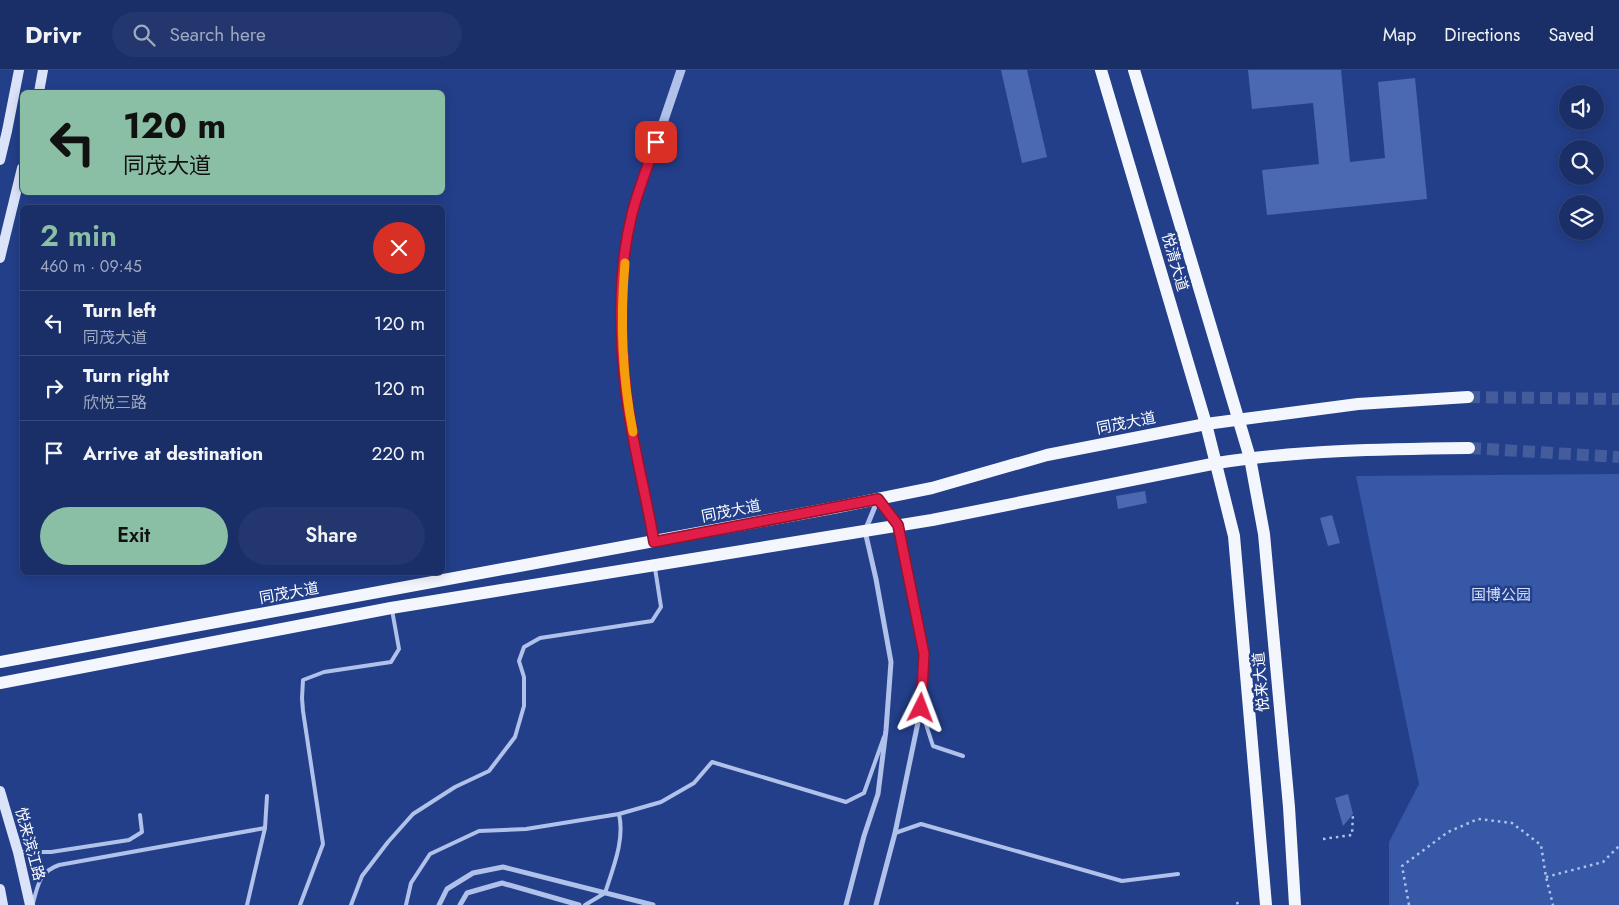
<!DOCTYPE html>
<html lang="en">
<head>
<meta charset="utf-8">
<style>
  body { margin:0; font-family:Jost,"Noto Sans SC",sans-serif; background:#23376e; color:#f1f3f6; height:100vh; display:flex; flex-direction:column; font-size:19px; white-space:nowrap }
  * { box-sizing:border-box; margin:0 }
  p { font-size:16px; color:#9fa9c0 }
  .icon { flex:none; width:28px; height:28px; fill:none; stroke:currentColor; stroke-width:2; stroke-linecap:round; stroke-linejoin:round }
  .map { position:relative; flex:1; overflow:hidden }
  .sheet { position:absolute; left:20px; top:135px; width:425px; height:370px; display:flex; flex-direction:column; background:#1a2f68; border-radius:8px; box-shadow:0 2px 12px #0003,0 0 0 1px #384a7c }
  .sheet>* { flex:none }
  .guide { position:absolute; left:20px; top:20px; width:425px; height:105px; border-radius:8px; box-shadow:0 2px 12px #0003,0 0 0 1px #384a7c; background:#8abfa5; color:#111; overflow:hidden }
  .fabs { position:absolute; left:1559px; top:15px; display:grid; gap:10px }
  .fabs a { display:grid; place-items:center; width:45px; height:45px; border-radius:50%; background:#1a2f68; box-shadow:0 2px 12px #0003,0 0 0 1px #384a7c; font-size:25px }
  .pin { position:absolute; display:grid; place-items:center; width:42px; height:42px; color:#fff; margin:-21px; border-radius:10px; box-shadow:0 2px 8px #0006 }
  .me { position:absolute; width:55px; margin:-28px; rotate:3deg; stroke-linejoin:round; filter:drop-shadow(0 0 4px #0008) }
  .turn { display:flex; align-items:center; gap:18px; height:105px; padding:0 20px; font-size:22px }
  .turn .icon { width:65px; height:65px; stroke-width:2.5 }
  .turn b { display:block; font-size:35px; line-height:42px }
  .round { display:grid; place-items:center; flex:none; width:52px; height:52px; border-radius:26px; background:#23376e }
  .overview { display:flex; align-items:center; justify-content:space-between; height:85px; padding:0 20px }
  h1 { font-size:30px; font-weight:600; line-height:38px; color:#8abfa5 }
  .button { display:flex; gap:10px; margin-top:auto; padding:10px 20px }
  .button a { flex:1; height:58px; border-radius:30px; background:#8abfa5; color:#111; font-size:20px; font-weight:600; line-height:58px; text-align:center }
  .button a+a { background:#23376e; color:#f1f3f6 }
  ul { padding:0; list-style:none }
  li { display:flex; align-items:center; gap:15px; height:65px; padding:0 20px; border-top:1px solid #384a7c }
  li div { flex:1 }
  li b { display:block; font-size:19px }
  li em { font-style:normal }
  header { display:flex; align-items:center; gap:30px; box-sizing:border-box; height:70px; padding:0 25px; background:#1a2f68; border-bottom:1px solid #384a7c }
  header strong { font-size:24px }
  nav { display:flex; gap:28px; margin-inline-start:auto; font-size:18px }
  .search { width:350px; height:45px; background:#23376e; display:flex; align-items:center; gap:12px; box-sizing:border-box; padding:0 18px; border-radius:28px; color:#9fa9c0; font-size:19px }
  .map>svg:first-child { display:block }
</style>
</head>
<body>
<header>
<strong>Drivr</strong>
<div class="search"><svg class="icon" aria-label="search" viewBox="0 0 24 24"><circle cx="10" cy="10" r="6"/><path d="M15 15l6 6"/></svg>Search here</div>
<nav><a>Map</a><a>Directions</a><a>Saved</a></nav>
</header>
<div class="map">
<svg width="1619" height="835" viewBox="0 0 1619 835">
  <rect width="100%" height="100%" fill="#233f8a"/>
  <path fill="#3757a7" d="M1619,404V835H1389V772L1419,714L1356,406Z"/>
  <g fill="#4b68b2">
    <path d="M1001,0H1027L1047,87L1022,93Z"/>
    <path d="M1248,0H1341L1350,92L1385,88L1378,12L1415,8L1427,129L1267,145L1262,100L1319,94L1313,33L1252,39Z"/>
    <path d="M1131,347L1133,359L1105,365L1102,352Z"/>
    <path d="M1145,421L1147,433L1118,439L1116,426Z"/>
    <path d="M1332,445L1340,473L1328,476L1320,448Z"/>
    <path d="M1348,724L1353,744L1343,756L1335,728Z"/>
  </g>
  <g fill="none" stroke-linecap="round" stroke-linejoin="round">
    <g stroke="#445c9c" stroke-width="12" stroke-dasharray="12 6" stroke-linecap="butt">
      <path d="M1468,327L1619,329"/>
      <path d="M1469,378L1619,387"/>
    </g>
    <g stroke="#b0c1ea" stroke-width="2.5" stroke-dasharray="2.5 4" stroke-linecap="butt">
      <path d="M1323,769L1352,765L1353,744"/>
      <path d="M1546,807L1603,792L1619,776"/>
      <path d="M1237,832L1238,835"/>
      <path d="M1409,835L1402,796L1448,762L1478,749L1512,753L1541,775L1546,807L1553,835"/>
    </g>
    <g stroke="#b0c1ea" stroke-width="4">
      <path d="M921,639L933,676L963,686"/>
      <path d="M895,763L921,754L1122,811L1178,804"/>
      <path d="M20,782H51L129,770L142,762L140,745"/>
      <path d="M33,833C38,815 39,802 59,795L265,758"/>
      <path d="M247,835L265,758L267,726"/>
      <path d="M300,835L323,774L303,641L302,628L303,610L324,602L391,592L399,579L392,540"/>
      <path d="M351,835L362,806L388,772L413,744L455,717L489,701L515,667L524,636V607L519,591L524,577L540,568L652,551L661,537L655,498"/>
      <path d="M406,835L411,813L430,784L479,761L526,759L619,744L661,732L694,713L712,692L846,732L864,723L884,667"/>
      <path d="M585,835L605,823C613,798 625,770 619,744"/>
    </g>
    <g stroke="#b0c1ea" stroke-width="5">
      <path d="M439,835L447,819L473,803L503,797L653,835"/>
      <path d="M460,835L467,823L502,813L579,835"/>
      <path d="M846,835L864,766L878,724L886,660L891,592L876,509L865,461L878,429L898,455L924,584L921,638L895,763L876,835"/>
    </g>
    <path stroke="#b0c1ea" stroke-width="9" d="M654,472L627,330L622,263L621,226L625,183L632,144L681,0"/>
    <g stroke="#dbe3f8" stroke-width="10">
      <path d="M39,22L43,0"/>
      <path d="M0,90L7,61L19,0"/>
      <path d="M0,188L22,98"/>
      <path d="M0,721L18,782L30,835"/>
      <path d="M0,819L3,835"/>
    </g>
    <g stroke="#f4f6fe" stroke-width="12">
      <path d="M1101,0L1206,354L1234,466L1266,835"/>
      <path d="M1134,0L1250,388L1264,464L1289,737L1295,835"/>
      <path d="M0,592L838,437L932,418L1047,385L1206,354L1358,334L1468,327"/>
      <path d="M0,613L391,538L932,450L1217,393C1300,380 1385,379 1469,378"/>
    </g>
  </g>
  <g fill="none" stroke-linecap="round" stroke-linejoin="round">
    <defs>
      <path id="route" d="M656,72C648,96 638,120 632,144C617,203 619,269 627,330C633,377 646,424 654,472L878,429L898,455L924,584L921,638"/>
    </defs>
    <use href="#route" stroke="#92132f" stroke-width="12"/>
    <use href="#route" stroke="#e11d48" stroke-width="9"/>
    <path stroke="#f59e0b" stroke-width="9" d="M625,193C620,250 622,306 633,362"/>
  </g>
  <g text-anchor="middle" stroke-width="5" stroke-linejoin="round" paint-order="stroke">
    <g font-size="15" fill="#fff" stroke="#233f8a">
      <text transform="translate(1175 192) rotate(74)" y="5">悦清大道</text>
      <text transform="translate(1126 353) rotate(-11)" y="5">同茂大道</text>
      <text transform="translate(731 441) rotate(-11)" y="5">同茂大道</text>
      <text transform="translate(289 523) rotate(-10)" y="5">同茂大道</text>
      <text transform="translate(1261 612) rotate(-95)" y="5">悦来大道</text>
      <text transform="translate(30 774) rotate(75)" y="5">悦来滨江路</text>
    </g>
    <g font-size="15" fill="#d5dff8" stroke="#233f8a">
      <text x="1501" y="530">国博公园</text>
    </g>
  </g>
</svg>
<div class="fabs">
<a><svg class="icon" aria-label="sound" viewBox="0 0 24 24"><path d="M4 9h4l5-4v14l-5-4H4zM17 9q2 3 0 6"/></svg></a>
<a><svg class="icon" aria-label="search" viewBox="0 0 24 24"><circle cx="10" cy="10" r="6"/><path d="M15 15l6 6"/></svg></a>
<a><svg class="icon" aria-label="layers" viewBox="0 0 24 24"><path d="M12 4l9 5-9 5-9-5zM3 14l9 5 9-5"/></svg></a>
</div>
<div class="pin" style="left:656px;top:72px;background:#d93025"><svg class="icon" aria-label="arrive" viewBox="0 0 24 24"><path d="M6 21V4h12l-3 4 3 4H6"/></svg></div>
<svg class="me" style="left:921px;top:638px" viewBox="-20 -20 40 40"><path d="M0-17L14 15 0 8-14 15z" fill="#e11d48" stroke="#fff" stroke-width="4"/></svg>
<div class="guide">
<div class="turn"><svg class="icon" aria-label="left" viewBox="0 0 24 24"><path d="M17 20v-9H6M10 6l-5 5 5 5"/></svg><div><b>120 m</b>同茂大道</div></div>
</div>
<section class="sheet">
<div class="overview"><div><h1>2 min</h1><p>460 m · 09:45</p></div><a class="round" style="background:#d93025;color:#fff"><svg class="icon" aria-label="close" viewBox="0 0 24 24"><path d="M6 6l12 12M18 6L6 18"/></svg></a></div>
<ul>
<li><svg class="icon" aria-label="left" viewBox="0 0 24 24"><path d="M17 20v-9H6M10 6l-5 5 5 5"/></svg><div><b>Turn left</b><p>同茂大道</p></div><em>120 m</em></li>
<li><svg class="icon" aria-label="right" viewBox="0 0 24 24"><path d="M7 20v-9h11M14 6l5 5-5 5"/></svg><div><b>Turn right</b><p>欣悦三路</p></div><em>120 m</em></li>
<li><svg class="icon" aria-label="arrive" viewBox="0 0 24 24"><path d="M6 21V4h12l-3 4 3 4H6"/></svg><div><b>Arrive at destination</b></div><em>220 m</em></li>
</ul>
<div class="button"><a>Exit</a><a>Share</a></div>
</section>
</div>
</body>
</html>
